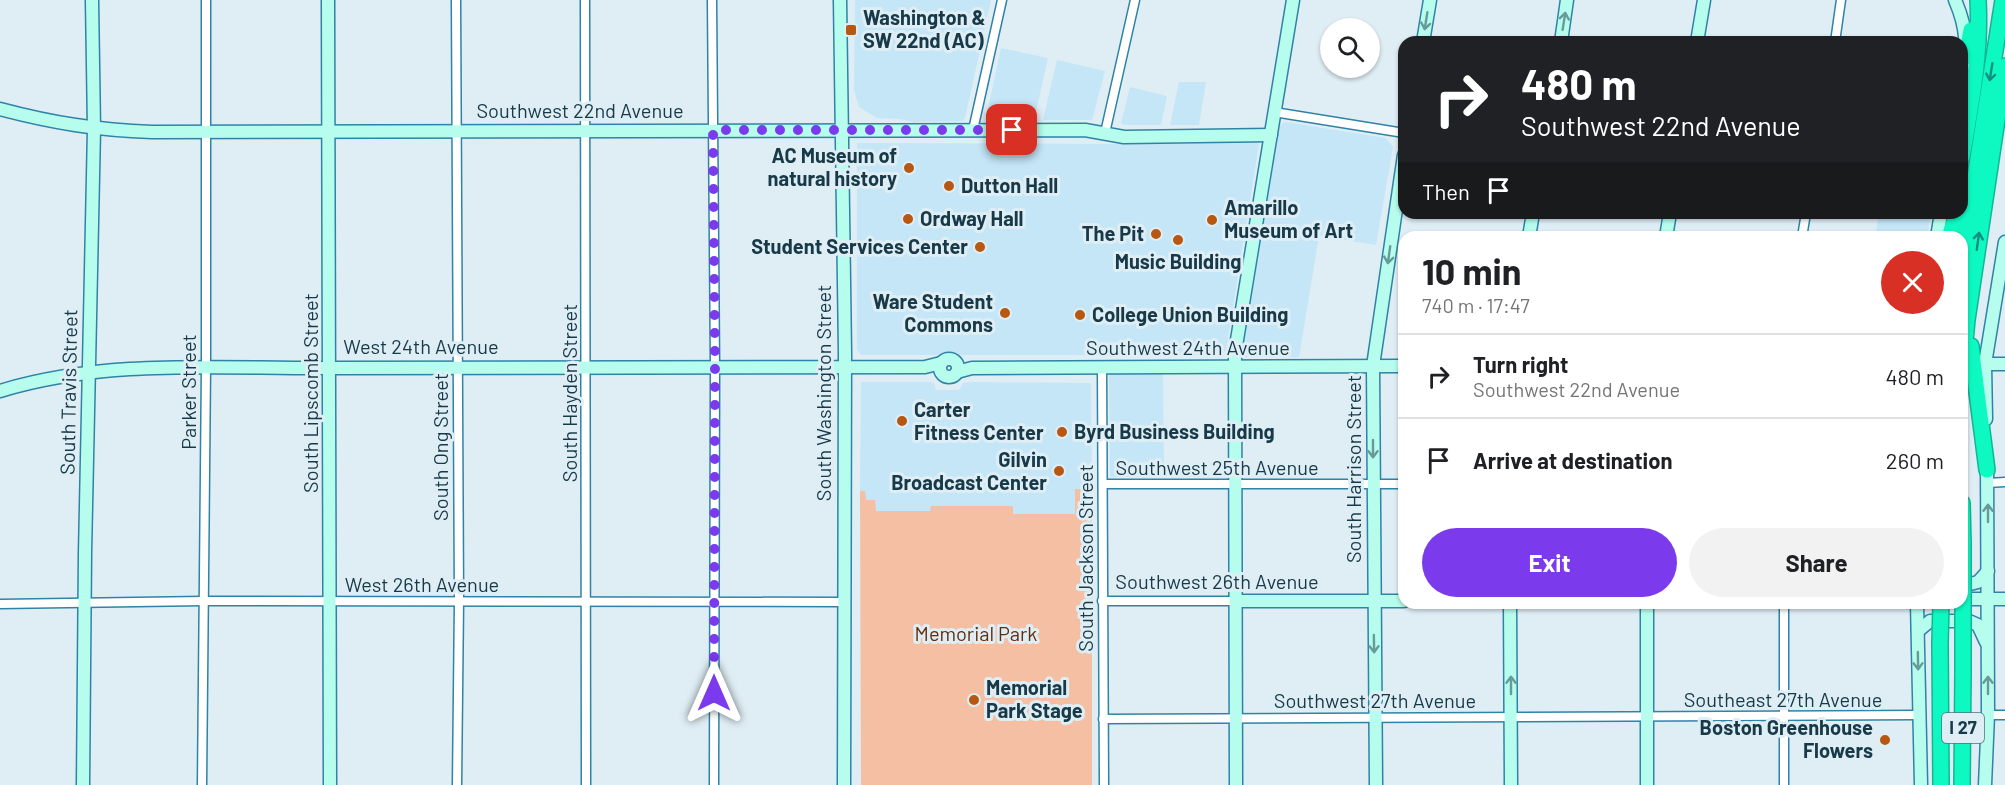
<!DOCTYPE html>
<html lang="en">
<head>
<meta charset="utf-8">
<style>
  body { margin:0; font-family:Barlow,sans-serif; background:#f2f2f2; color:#202124; height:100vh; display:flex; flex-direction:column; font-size:22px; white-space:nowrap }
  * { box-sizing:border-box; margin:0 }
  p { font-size:20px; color:#757577 }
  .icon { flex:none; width:33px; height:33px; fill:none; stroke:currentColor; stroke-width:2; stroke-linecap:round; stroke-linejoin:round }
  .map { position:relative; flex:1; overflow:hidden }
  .side { position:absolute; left:1398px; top:231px; width:570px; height:378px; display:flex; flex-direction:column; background:#fff; border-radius:18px; box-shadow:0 2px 4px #0004 }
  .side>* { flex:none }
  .banner { position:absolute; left:1398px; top:36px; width:570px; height:183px; border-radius:18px; box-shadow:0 2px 4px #0004; background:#202124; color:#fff; overflow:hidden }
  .buttons { position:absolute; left:1320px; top:18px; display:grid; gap:12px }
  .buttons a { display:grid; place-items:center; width:60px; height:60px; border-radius:50%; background:#fff; box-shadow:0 2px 4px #0004; font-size:30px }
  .pin { position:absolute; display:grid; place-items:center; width:51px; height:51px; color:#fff; margin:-26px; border-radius:12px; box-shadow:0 3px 9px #0006 }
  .me { position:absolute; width:66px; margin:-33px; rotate:0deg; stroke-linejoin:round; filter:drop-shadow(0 0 4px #0008) }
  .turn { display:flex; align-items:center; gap:21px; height:126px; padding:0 24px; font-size:27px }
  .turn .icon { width:78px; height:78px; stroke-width:2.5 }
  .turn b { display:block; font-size:42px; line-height:51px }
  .then { display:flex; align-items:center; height:57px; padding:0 24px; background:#0003; gap:12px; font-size:22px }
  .round { display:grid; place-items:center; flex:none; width:63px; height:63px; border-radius:32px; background:#f2f2f2 }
  .headline { display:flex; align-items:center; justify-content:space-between; height:102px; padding:0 24px }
  h1 { font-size:36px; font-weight:700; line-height:45px }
  .button { display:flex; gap:12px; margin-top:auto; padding:12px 24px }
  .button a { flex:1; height:69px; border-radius:36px; background:#7c3aed; color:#fff; font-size:24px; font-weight:700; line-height:69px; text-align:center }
  .button a+a { background:#f2f2f2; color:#202124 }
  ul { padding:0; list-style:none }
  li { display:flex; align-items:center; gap:18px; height:84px; padding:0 24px; border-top:2px solid #e0e0e0 }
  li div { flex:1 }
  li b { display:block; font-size:22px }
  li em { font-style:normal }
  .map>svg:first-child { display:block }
</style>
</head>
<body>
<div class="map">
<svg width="2005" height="785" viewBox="0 0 2005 785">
  <rect width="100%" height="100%" fill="#dfeef5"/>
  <g fill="#c4e6f7">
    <path d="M855,0H991L965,118L962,121L914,122L900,119L877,118L859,107L854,90Z"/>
    <path d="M1001,48L1048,58L1034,120H987L986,118Z"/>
    <path d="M1057,60L1105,71L1092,120H1043Z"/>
    <path d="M1179,82H1206L1199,125H1170Z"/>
    <path d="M1130,87L1167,96L1161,125H1124L1121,123Z"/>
    <path d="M1285,122L1386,138L1393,147L1376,245L1319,236L1299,357H1245L1242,353L1280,125Z"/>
    <path d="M857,143L1115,144L1258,143L1259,144L1226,351L1221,355H861L857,350Z"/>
    <path d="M1879,213H1931L1927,237H1875Z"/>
    <path d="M1111,374H1163L1164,477H1111L1110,476L1109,376Z"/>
    <path d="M861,382H931L934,383L936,390H959L963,383L972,382L1090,383L1091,384L1092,483H1082L1075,514H1013V506H931V511H875L865,500V491H860Z"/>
  </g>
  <path fill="#f4bfa3" d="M1082,483H1092V785H861L860,491H865L866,500H875L876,511H930L931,506H1013V514H1075V489H1082Z"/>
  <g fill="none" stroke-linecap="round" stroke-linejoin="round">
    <defs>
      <g id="street">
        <path d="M456,0L459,601L457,785"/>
        <path d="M585,0L586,785"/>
        <path d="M712,0L715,366L714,785"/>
        <path d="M1835,42L1841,0"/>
        <path d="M1274,112L1404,133"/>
        <path d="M973,130L1002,0"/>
        <path d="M1105,133L1135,0"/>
        <path d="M1802,237L1806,213"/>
        <path d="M1102,367L1104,785"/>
        <path d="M1988,483L2005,482"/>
        <path d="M1103,484H1404"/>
        <path d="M1102,601H1236"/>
        <path d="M0,604L204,601L844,602"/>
        <path d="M1988,715H2005"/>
        <path d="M1103,719L1919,715"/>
        <path d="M202,785L206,367V0"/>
        <path d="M1784,785V603"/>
      </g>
      <g id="secondary">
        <path d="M328,0L330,785"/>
        <path d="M840,0L845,353L844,785"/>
        <path d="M1955,0C1968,30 1967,48 1962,79"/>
        <path d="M1423,42L1430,0"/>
        <path d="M1561,42L1567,0"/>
        <path d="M1697,42L1704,0"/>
        <path d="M0,109C53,123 97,130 152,132L1085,130L1124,137L1271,135"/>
        <path d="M1529,237L1533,213"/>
        <path d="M1666,237L1670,213"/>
        <path d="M1937,237L1941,213"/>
        <circle cx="949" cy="368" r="9"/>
        <path d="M1985,364H2005"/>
        <path d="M957,372L972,368L1404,366"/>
        <path d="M0,391C109,358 221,369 333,368C531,366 728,367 925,367L941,363"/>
        <path d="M1986,419L1985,364L2005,242"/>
        <path d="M1962,586L1978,582L1988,571"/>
        <path d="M1962,599H2005"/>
        <path d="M1236,601H1404"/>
        <path d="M1510,603L1511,785"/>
        <path d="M1647,603V785"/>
        <path d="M1917,603L1921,785"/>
        <path d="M1918,631L1930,621H1969L1978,625L1986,642"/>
        <path d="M83,785L85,553L94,129L92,0"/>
        <path d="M1236,785L1235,352L1293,0"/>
        <path d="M1376,785L1373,366L1404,155"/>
        <path d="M1985,785L1988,715L1987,461"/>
      </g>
      <g id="highway">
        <path d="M1966,57L1971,30"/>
        <path d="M1962,157C1971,103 1981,55 1978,0"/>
        <path d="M1949,237L1957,213"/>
        <path d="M1962,260L2003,0"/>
        <path d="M1971,346L1987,470"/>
        <path d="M1962,373L1967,320L2005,66"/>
        <path d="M1962,503L1963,543"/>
        <path d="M1940,643L1941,785"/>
        <path d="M1962,785L1963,672"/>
      </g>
    </defs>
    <use href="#street" stroke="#2f83a6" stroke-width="11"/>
    <use href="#secondary" stroke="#2f83a6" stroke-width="15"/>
    <use href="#highway" stroke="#11b697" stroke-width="18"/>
    <use href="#street" stroke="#fff" stroke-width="8"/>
    <use href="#secondary" stroke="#b7fded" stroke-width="12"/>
    <use href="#highway" stroke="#0ef9c2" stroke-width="15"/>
    <defs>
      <g id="highway-bridge">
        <path d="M1963,543V672"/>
        <path d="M1940,643L1941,603"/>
      </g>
    </defs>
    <use href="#highway-bridge" stroke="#11b697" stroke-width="18" stroke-linecap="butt"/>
    <use href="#highway-bridge" stroke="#0ef9c2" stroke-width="15"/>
  </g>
  <defs><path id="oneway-shaft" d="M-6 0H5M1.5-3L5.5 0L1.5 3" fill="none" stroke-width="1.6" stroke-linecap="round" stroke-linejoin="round" transform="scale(1.5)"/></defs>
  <g stroke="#679b9a">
    <use href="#oneway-shaft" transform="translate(1426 21) rotate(99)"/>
    <use href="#oneway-shaft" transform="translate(1564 21) rotate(-81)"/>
    <use href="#oneway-shaft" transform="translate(1389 255) rotate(98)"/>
    <use href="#oneway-shaft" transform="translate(1373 449) rotate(90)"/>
    <use href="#oneway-shaft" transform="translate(1988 513) rotate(-90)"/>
    <use href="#oneway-shaft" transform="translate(1374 644) rotate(89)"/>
    <use href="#oneway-shaft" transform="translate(1918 661) rotate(89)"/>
    <use href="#oneway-shaft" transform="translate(1511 685) rotate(-90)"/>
    <use href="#oneway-shaft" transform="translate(1988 685) rotate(-90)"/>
  </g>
  <g stroke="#138f7f">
    <use href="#oneway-shaft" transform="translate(1991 72) rotate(99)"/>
    <use href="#oneway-shaft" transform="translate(1978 241) rotate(-82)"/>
  </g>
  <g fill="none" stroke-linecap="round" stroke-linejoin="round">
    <path stroke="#7c3aed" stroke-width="10" stroke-dasharray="0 18" d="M714,693L715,366L713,130H1012"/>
  </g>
  <g fill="#b75712" stroke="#dfeef5" stroke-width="2">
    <rect x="845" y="24" width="12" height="12" rx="3"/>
    <circle cx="909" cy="168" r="6"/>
    <circle cx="949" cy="186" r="6"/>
    <circle cx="908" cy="219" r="6"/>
    <circle cx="1212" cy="220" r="6"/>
    <circle cx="1156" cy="234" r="6"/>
    <circle cx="1178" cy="240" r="6"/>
    <circle cx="980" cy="247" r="6"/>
    <circle cx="1005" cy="313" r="6"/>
    <circle cx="1080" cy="315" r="6"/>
    <circle cx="902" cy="421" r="6"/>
    <circle cx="1062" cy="432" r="6"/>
    <circle cx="1059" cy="471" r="6"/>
    <circle cx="974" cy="700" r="6"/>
    <circle cx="1885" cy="740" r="6"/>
  </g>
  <g text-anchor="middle" stroke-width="6" stroke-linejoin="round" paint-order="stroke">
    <rect fill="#dfeef5" stroke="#536f7c" stroke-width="1.5" x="1942" y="713" width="42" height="30" rx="4.5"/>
    <g font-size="18" font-weight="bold" fill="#173948">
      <text x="1963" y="734">I 27</text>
    </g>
    <g font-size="20" font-weight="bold" fill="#173948" stroke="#dfeef5" text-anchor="start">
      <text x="863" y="25">Washington &amp;<tspan x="863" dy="23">SW 22nd (AC)</tspan></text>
      <text x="897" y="163" text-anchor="end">AC Museum of<tspan x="897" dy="23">natural history</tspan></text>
      <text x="961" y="193">Dutton Hall</text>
      <text x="1224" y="215">Amarillo<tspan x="1224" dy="23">Museum of Art</tspan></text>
      <text x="920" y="226">Ordway Hall</text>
      <text x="1144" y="241" text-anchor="end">The Pit</text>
      <text x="968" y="254" text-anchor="end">Student Services Center</text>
      <text x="1178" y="269" text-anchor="middle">Music Building</text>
      <text x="993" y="309" text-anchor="end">Ware Student<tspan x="993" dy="23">Commons</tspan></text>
      <text x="1092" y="322">College Union Building</text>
      <text x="914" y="417">Carter<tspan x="914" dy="23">Fitness Center</tspan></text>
      <text x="1074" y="439">Byrd Business Building</text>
      <text x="1047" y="467" text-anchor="end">Gilvin<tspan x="1047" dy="23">Broadcast Center</tspan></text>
      <text x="986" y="695">Memorial<tspan x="986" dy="23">Park Stage</tspan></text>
      <text x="1873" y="735" text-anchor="end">Boston Greenhouse<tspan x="1873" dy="23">Flowers</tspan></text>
    </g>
    <g font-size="20" fill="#173948" stroke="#dfeef5">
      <text x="580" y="118">Southwest 22nd Avenue</text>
      <text x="421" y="354">West 24th Avenue</text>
      <text x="1188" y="355">Southwest 24th Avenue</text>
      <text transform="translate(69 392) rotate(-89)" y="7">South Travis Street</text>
      <text transform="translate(189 392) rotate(-90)" y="7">Parker Street</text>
      <text transform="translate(311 393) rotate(-90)" y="7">South Lipscomb Street</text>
      <text transform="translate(570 393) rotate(-90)" y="7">South Hayden Street</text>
      <text transform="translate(824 393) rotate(-90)" y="7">South Washington Street</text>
      <text transform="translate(441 447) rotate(-90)" y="7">South Ong Street</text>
      <text x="1217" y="475">Southwest 25th Avenue</text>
      <text transform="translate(1354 469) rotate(-90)" y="7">South Harrison Street</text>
      <text transform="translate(1086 558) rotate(-90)" y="7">South Jackson Street</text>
      <text x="1217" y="589">Southwest 26th Avenue</text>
      <text x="422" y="592">West 26th Avenue</text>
      <text x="1783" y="707">Southeast 27th Avenue</text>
      <text x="1375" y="708">Southwest 27th Avenue</text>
    </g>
    <g font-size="20" fill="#622d0b" stroke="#dfeef5">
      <text x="976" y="641">Memorial Park</text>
    </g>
  </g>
</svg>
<div class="buttons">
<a><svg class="icon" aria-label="search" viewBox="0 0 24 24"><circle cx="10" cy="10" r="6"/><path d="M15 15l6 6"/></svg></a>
</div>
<div class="pin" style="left:1012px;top:130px;background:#d93025"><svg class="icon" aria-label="arrive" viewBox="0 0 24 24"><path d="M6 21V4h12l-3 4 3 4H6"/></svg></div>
<svg class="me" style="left:714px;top:693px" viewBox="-20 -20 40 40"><path d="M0-17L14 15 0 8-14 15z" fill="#7c3aed" stroke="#fff" stroke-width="4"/></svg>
<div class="banner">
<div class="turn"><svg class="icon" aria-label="right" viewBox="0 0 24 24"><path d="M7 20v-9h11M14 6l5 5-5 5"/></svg><div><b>480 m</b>Southwest 22nd Avenue</div></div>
<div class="then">Then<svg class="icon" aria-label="arrive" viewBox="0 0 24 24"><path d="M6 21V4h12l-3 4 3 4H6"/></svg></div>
</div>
<section class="side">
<div class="headline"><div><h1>10 min</h1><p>740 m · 17:47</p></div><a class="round" style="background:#d93025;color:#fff"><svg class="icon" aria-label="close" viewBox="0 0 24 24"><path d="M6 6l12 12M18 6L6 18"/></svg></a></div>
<ul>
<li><svg class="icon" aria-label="right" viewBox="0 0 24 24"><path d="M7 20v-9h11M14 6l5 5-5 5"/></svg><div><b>Turn right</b><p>Southwest 22nd Avenue</p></div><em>480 m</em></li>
<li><svg class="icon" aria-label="arrive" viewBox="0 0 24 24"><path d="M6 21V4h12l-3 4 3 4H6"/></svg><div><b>Arrive at destination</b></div><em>260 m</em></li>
</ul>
<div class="button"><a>Exit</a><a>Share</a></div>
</section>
</div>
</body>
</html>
